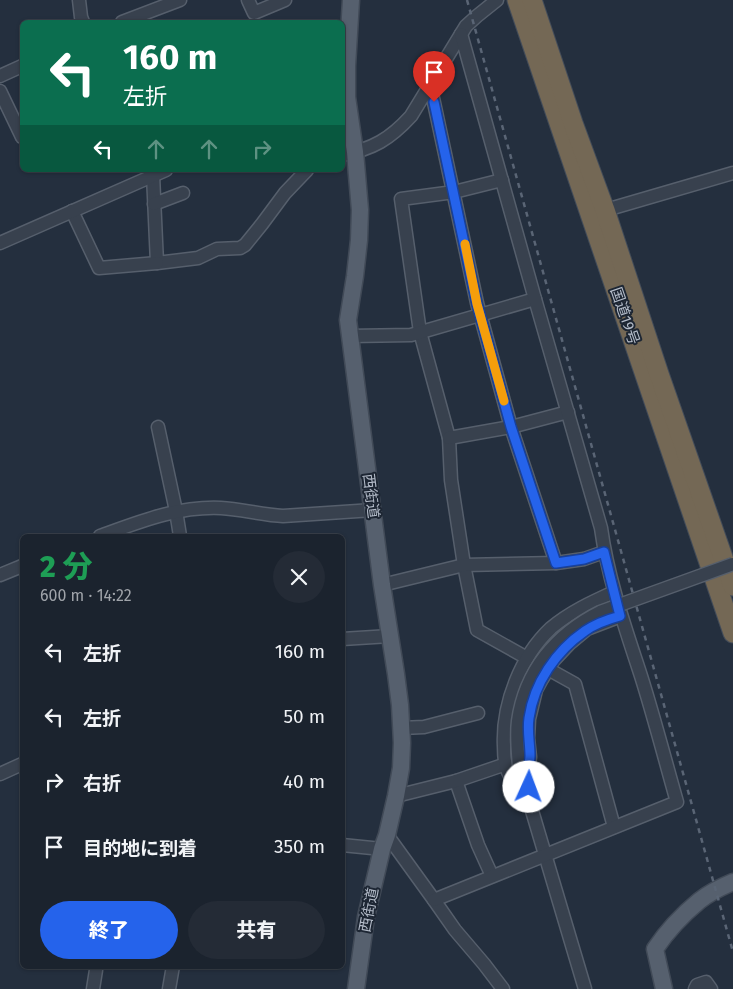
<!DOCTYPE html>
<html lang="ja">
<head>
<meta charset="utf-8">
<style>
  body { margin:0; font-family:"Fira Sans","Noto Sans JP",sans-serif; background:#242b36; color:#f1f3f6; height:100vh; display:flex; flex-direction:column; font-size:19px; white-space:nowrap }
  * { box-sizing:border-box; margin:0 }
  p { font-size:16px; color:#a0a4aa }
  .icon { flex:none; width:28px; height:28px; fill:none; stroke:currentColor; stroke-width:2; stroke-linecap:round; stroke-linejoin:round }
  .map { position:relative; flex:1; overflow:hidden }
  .panel { position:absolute; left:20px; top:534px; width:325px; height:435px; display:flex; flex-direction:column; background:#1b232e; border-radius:8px; box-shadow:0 1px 4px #0004,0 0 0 1px #39404a }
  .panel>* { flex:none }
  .banner { position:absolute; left:20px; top:20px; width:325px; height:152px; border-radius:8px; box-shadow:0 1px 4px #0004,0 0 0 1px #39404a; background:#0b6e4f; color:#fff; overflow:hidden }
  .pin { position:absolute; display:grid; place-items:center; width:42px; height:42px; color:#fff; margin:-51px -21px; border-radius:50% 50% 50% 0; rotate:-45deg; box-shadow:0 0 5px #0007 }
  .pin .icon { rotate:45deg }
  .me { position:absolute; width:55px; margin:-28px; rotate:2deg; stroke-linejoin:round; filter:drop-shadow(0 0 4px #0008) }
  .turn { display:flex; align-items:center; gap:18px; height:105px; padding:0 20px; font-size:22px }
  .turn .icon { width:65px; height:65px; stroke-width:2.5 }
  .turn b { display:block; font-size:35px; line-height:42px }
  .lanes { display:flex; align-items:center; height:48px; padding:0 20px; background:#0003; justify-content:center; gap:25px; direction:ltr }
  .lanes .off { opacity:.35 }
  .round { display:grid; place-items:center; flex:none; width:52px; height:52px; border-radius:26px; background:#242b36 }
  .head { display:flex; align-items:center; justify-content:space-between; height:85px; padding:0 20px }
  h1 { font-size:30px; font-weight:800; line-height:38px; color:#1e9e55 }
  .button { display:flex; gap:10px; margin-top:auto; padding:10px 20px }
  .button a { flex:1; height:58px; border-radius:30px; background:#2563eb; color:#fff; font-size:20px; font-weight:800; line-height:58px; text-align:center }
  .button a+a { background:#242b36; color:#f1f3f6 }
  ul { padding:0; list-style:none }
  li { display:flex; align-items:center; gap:15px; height:65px; padding:0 20px }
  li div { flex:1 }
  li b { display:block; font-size:19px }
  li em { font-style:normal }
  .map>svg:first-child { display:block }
</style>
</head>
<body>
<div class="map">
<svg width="733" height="989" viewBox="0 0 733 989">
  <rect width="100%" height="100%" fill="#242f3e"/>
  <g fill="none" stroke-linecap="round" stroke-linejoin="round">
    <defs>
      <g id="minor">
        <path d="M79,0L81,17L83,22"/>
        <path d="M248,0L254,13L285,0"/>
        <path d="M122,22L180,0"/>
        <path d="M0,76L22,66"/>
        <path d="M430,84L477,303L511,427L556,563"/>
        <path d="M0,91L22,137"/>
        <path d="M342,155C373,149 390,139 411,116L466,26L477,16L497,0"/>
        <path d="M152,170L153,175L157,263L198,258L217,249L240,248L245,245L262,224L285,193L307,170"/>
        <path d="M502,180L454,192L401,199L420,332L449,438L451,480L464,565L477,630L527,658"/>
        <path d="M154,204L183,193"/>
        <path d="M72,211L99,268L157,263"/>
        <path d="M599,212L733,173"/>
        <path d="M0,243L166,170"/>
        <path d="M350,336L411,335L535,299"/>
        <path d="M158,427L176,511L180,536"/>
        <path d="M449,438L511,427L568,412"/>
        <path d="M100,536C139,522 178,506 221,508C241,509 262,515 283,516L373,510"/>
        <path d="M0,575L22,566"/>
        <path d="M382,585L464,565L556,563L584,559L604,552"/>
        <path d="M342,639L390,636"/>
        <path d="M548,669L575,684L614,827"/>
        <path d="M401,728L424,727L478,713"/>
        <path d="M519,767L585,989"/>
        <path d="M0,774L22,764"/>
        <path d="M456,781L478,845L492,876"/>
        <path d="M528,784V770L530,757L528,738L529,719L536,690L542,679L553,661L569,644L587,629L621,616"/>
        <path d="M396,796L456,781L506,764"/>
        <path d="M529,804C523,794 513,783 508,772C504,764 504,754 504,746C502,704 521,656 551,628C570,612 592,602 614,592"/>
        <path d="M387,835L434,900L455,930L484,964L503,989"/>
        <path d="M342,845L382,849"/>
        <path d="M434,900L677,802C665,760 654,717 641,676C625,627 608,579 601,528L535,299L461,34"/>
        <path d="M93,989L96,970"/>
        <path d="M169,989L173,966"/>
        <path d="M695,989L697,985L706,982L711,989"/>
      </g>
      <g id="major">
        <path d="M351,0L347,66V97L355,152L360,210L359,240L355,276L348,320L382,585L396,674L400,705L402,743L401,768L396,796L387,835L382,849L366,917L356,989"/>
        <path d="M664,989L655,949C667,931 682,915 699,901C709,893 721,887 733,882"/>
      </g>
      <g id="highway">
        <path d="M517,0L733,633"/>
        <path d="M532,0L573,123L605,210L659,374L733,586"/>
      </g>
    </defs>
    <use href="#minor" stroke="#565f6c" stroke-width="15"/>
    <use href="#major" stroke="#414a57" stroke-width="19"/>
    <use href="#highway" stroke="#434c59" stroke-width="21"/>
    <use href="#minor" stroke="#38414e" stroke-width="12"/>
    <use href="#major" stroke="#56606e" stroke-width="16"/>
    <use href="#highway" stroke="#746855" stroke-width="19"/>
    <path stroke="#5a6575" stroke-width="2.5" stroke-dasharray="5 5" stroke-linecap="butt" d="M467,0L733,952"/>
    <defs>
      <path id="minor-bridge" d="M519,767C518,751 516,736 518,721C525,671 556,634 600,612L733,564"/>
    </defs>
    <use href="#minor-bridge" stroke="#565f6c" stroke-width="15" stroke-linecap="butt"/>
    <use href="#minor-bridge" stroke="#38414e" stroke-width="12"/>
  </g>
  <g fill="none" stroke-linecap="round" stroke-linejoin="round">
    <defs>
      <path id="route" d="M434,102L477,304L511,427L556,563L584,559L604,552L620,616C609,619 595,624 585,631C556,651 534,683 529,718C527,731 530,743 530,756C530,760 529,764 528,768C527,774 528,780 529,787"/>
    </defs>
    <use href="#route" stroke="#184099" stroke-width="12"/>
    <use href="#route" stroke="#2563eb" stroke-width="9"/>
    <path stroke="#f59e0b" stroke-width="9" d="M465,244L477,304L504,401"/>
  </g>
  <g text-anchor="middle" stroke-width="4" stroke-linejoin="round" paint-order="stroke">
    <g font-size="15" fill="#b4bcc9" stroke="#1d2633">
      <text transform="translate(625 316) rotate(71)" y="5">国道19号</text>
      <text transform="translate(371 496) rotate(83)" y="5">西街道</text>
      <text transform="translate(369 910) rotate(-79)" y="5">西街道</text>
    </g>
  </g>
</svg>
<div class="pin" style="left:434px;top:102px;background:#d93025"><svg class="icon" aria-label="arrive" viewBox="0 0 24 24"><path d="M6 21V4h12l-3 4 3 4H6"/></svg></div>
<svg class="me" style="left:529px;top:787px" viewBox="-20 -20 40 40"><circle r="19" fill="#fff"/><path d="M0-13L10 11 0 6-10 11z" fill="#2563eb"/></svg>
<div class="banner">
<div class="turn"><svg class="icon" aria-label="left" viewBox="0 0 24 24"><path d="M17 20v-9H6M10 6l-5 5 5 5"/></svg><div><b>160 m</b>左折</div></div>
<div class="lanes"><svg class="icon" aria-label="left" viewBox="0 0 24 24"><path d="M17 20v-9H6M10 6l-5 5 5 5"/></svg><svg class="icon off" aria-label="ahead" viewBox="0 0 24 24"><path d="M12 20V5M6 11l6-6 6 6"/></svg><svg class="icon off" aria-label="ahead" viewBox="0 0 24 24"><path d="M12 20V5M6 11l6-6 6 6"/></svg><svg class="icon off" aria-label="right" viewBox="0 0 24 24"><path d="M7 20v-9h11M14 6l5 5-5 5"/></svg></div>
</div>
<section class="panel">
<div class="head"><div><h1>2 分</h1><p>600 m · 14:22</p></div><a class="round"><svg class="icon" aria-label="close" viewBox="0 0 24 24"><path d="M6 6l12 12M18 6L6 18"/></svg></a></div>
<ul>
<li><svg class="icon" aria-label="left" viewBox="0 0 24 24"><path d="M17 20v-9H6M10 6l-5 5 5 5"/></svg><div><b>左折</b></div><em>160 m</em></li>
<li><svg class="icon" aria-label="left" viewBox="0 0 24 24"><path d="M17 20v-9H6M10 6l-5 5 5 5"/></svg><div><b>左折</b></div><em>50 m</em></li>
<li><svg class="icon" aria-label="right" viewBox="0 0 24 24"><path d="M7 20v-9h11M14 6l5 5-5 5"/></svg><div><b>右折</b></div><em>40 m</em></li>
<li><svg class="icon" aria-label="arrive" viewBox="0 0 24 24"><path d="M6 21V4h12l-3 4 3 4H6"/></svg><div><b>目的地に到着</b></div><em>350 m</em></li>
</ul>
<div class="button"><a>終了</a><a>共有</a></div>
</section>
</div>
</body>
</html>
